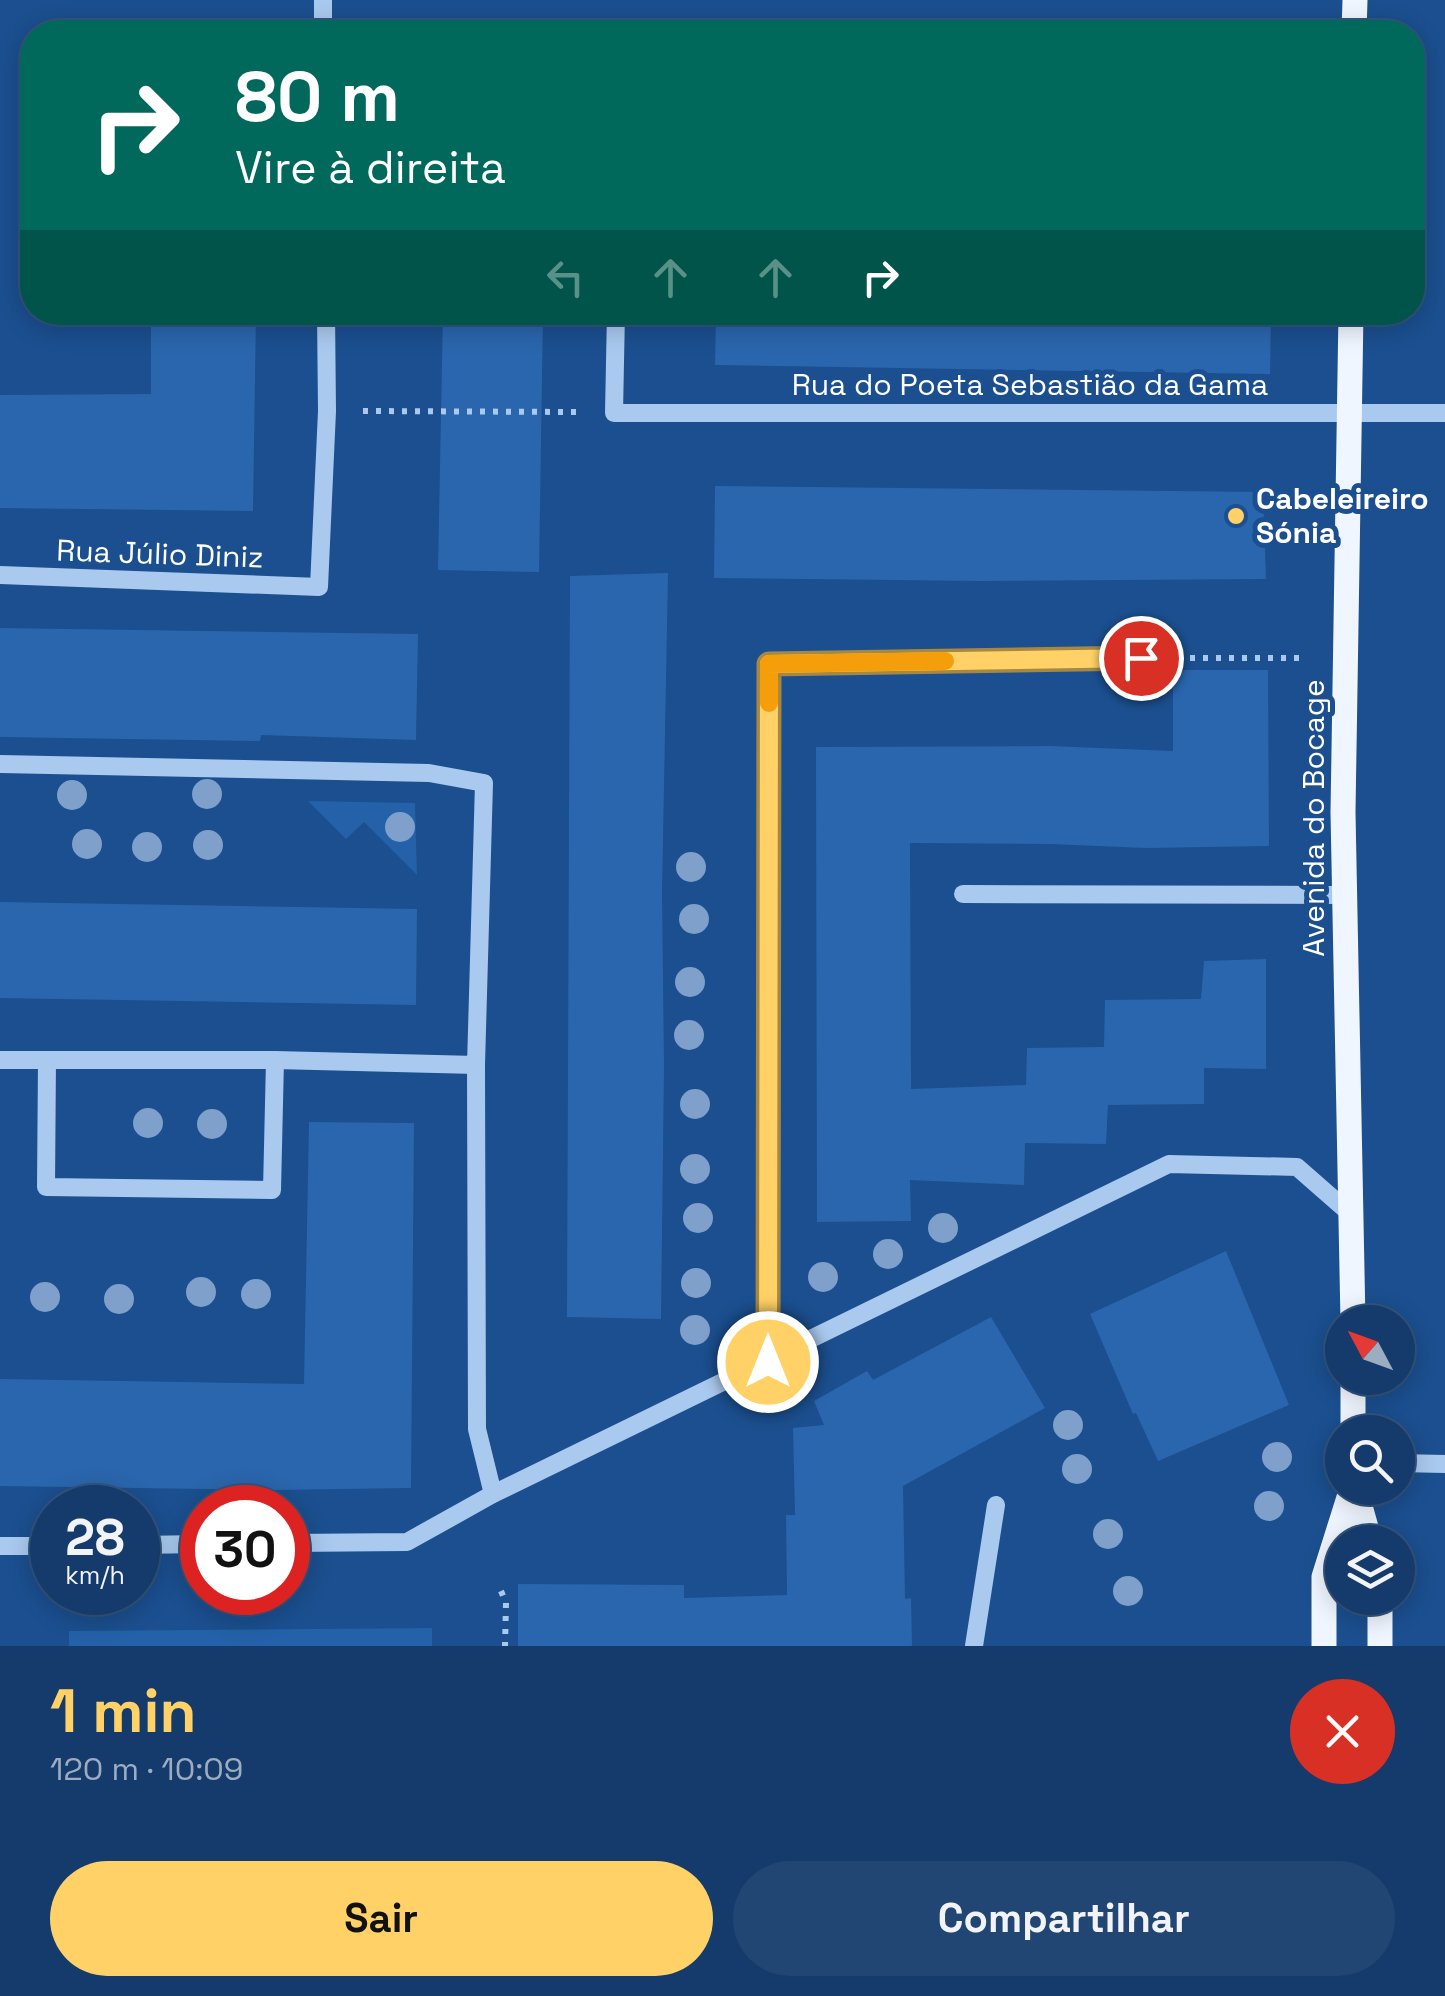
<!DOCTYPE html>
<html lang="pt">
<head>
<meta charset="utf-8">
<style>
  body { margin:0; font-family:"Space Grotesk",sans-serif; background:#214673; color:#f1f3f6; height:100vh; display:flex; flex-direction:column; font-size:38px; white-space:nowrap }
  * { box-sizing:border-box; margin:0 }
  p { font-size:32px; color:#9dadc1 }
  .icon { flex:none; width:55px; height:55px; fill:none; stroke:currentColor; stroke-width:2; stroke-linecap:round; stroke-linejoin:round }
  .map { position:relative; height:1646px; overflow:hidden }
  .details { display:flex; flex-direction:column; background:#143b6b; flex:1 }
  .details>* { flex:none }
  .banner { position:absolute; left:20px; top:20px; width:1405px; height:305px; border-radius:40px; box-shadow:0 5px 25px #0003,0 0 0 2px #33557e; background:#00695c; color:#fff; overflow:hidden }
  .needle { width:65px; rotate:311deg }
  .fabs { position:absolute; left:1325px; top:1305px; display:grid; gap:20px }
  .fabs a { display:grid; place-items:center; width:90px; height:90px; border-radius:50%; background:#143b6b; box-shadow:0 5px 25px #0003,0 0 0 2px #33557e; font-size:50px }
  .speed { position:absolute; left:30px; top:1485px; display:flex; gap:20px; font-size:50px; font-weight:700; text-align:center }
  .speed>* { display:grid; place-content:center; width:130px; height:130px; border-radius:50%; background:#143b6b; box-shadow:0 5px 25px #0003,0 0 0 2px #33557e; line-height:1 }
  .speed small { font-size:25px; font-weight:400 }
  .speed .limit { border:15px solid #d22; background:#fff; color:#111 }
  .pin { position:absolute; display:grid; place-items:center; width:85px; height:85px; color:#fff; margin:-42px; border:5px solid #fff; border-radius:50%; box-shadow:0 2px 10px #0007 }
  .me { position:absolute; width:110px; margin:-55px; rotate:0deg; stroke-linejoin:round; filter:drop-shadow(0 0 8px #0008) }
  .turn { display:flex; align-items:center; gap:35px; height:210px; padding:0 50px; font-size:45px }
  .turn .icon { width:130px; height:130px; stroke-width:2.5 }
  .turn b { display:block; font-size:70px; line-height:85px }
  .lanes { display:flex; align-items:center; height:95px; padding:0 50px; background:#0003; justify-content:center; gap:50px; direction:ltr }
  .lanes .off { opacity:.35 }
  .round { display:grid; place-items:center; flex:none; width:105px; height:105px; border-radius:52px; background:#214673 }
  .head { display:flex; align-items:center; justify-content:space-between; height:170px; padding:0 50px }
  h1 { font-size:60px; font-weight:600; line-height:75px; color:#ffd166 }
  .action { display:flex; gap:20px; margin-top:auto; padding:20px 50px }
  .action a { flex:1; height:115px; border-radius:60px; background:#ffd166; color:#111; font-size:40px; font-weight:600; line-height:115px; text-align:center }
  .action a+a { background:#214673; color:#f1f3f6 }
  .map>svg:first-child { display:block }
</style>
</head>
<body>
<div class="map">
<svg width="1445" height="1646" viewBox="0 0 1445 1646">
  <rect width="100%" height="100%" fill="#1b4f8f"/>
  <g fill="#2461a8">
    <path d="M308,801L415,803L417,875L364,822L346,839Z"/>
    <path d="M432,1628V1646H69V1631Z"/>
  </g>
  <g fill="#2a66ad">
    <path d="M151,312H256L253,511L0,508V395L151,394Z"/>
    <path d="M443,312H543L539,572L438,570Z"/>
    <path d="M716,312H1271L1270,374L715,365Z"/>
    <path d="M715,486L1263,492L1266,579L981,581L714,578Z"/>
    <path d="M668,573L662,892L664,1066L661,1319L567,1317L570,576Z"/>
    <path d="M0,628L418,634L416,740L261,735L260,741L0,737Z"/>
    <path d="M1173,670H1268L1269,846L1145,848L1051,844L910,843L911,1089L1026,1085L1027,1048L1104,1047L1105,1000L1201,999L1204,961L1266,959V1069L1204,1068V1104L1108,1105L1106,1144L1025,1143L1024,1185L910,1180L911,1221L817,1222L816,747L1050,746L1173,751Z"/>
    <path d="M0,902L417,909L416,1005L0,998Z"/>
    <path d="M309,1122L414,1123L411,1488L273,1490L0,1486V1379L304,1384Z"/>
    <path d="M1226,1251L1289,1405L1158,1461L1136,1413L1133,1414L1090,1314Z"/>
    <path d="M991,1317L1045,1408L903,1486L905,1599L911,1598L912,1646H518V1584L684,1585V1598L787,1595L786,1515H795L793,1428L824,1425L814,1401L867,1371L873,1380Z"/>
  </g>
  <g fill="none" stroke-linecap="round" stroke-linejoin="round">
    <g stroke="#a9c9ee" stroke-width="6" stroke-dasharray="5 8" stroke-linecap="butt">
      <path d="M363,411L576,412"/>
      <path d="M1177,658H1305"/>
      <path d="M501,1591L506,1603L505,1646"/>
    </g>
    <g stroke="#a9c9ee" stroke-width="18">
      <path d="M323,0V32"/>
      <path d="M616,312L614,413H1445"/>
      <path d="M0,575L319,587L327,411L326,312"/>
      <path d="M0,764L429,773L484,783L476,1065L275,1060H0"/>
      <path d="M963,894L1346,895"/>
      <path d="M47,1060L46,1187L272,1190L275,1060"/>
      <path d="M476,1065L477,1429L493,1494"/>
      <path d="M768,1362L769,665L1141,658"/>
      <path d="M1398,1463L1445,1464"/>
      <path d="M288,1543L407,1542L493,1494L1169,1164L1297,1167L1353,1216"/>
      <path d="M138,1545L202,1544"/>
      <path d="M0,1546H52"/>
      <path d="M974,1646L996,1505"/>
    </g>
    <g stroke="#f0f6ff" stroke-width="25">
      <path d="M1354,32L1355,0"/>
      <path d="M1351,312L1343,812L1353,1322"/>
      <path d="M1353,1378V1432"/>
      <path d="M1355,1488L1370,1542"/>
      <path d="M1324,1646V1577L1352,1488"/>
      <path d="M1380,1646V1598"/>
    </g>
  </g>
  <g fill="#7ea0ca">
    <circle cx="207" cy="794" r="15"/>
    <circle cx="72" cy="795" r="15"/>
    <circle cx="400" cy="827" r="15"/>
    <circle cx="87" cy="844" r="15"/>
    <circle cx="208" cy="845" r="15"/>
    <circle cx="147" cy="847" r="15"/>
    <circle cx="691" cy="867" r="15"/>
    <circle cx="694" cy="919" r="15"/>
    <circle cx="690" cy="982" r="15"/>
    <circle cx="689" cy="1035" r="15"/>
    <circle cx="695" cy="1104" r="15"/>
    <circle cx="148" cy="1123" r="15"/>
    <circle cx="212" cy="1124" r="15"/>
    <circle cx="695" cy="1169" r="15"/>
    <circle cx="698" cy="1218" r="15"/>
    <circle cx="943" cy="1228" r="15"/>
    <circle cx="888" cy="1254" r="15"/>
    <circle cx="823" cy="1277" r="15"/>
    <circle cx="696" cy="1283" r="15"/>
    <circle cx="201" cy="1292" r="15"/>
    <circle cx="256" cy="1294" r="15"/>
    <circle cx="45" cy="1297" r="15"/>
    <circle cx="119" cy="1299" r="15"/>
    <circle cx="695" cy="1330" r="15"/>
    <circle cx="1068" cy="1425" r="15"/>
    <circle cx="1277" cy="1457" r="15"/>
    <circle cx="1077" cy="1469" r="15"/>
    <circle cx="1269" cy="1506" r="15"/>
    <circle cx="1108" cy="1534" r="15"/>
    <circle cx="1128" cy="1591" r="15"/>
  </g>
  <g fill="none" stroke-linecap="round" stroke-linejoin="round">
    <defs>
      <path id="route" d="M768,1362L769,664L1141,658"/>
    </defs>
    <use href="#route" stroke="#a68842" stroke-width="25"/>
    <use href="#route" stroke="#ffd166" stroke-width="18"/>
    <path stroke="#f59e0b" stroke-width="18" d="M769,703V664L945,661"/>
  </g>
  <circle fill="#ffd166" stroke="#1b4f8f" stroke-width="4" cx="1236" cy="516" r="10"/>
  <g text-anchor="middle" stroke-width="10" stroke-linejoin="round" paint-order="stroke">
    <g font-size="30" fill="#fff" stroke="#1b4f8f">
      <text x="1030" y="395">Rua do Poeta Sebastião da Gama</text>
      <text transform="translate(160 554) rotate(2)" y="10">Rua Júlio Diniz</text>
      <text transform="translate(1314 818) rotate(-90)" y="10">Avenida do Bocage</text>
    </g>
    <g font-size="30" font-weight="bold" fill="#fff" stroke="#1b4f8f" text-anchor="start">
      <text x="1256" y="509">Cabeleireiro<tspan x="1256" dy="34">Sónia</tspan></text>
    </g>
  </g>
</svg>
<div class="fabs">
<a><svg class="needle" viewBox="-14 -14 28 28"><path d="M0-13l5 13h-10z" fill="#e53935"/><path d="M0 13l5-13h-10z" fill="#9dadc1"/></svg></a>
<a><svg class="icon" aria-label="search" viewBox="0 0 24 24"><circle cx="10" cy="10" r="6"/><path d="M15 15l6 6"/></svg></a>
<a><svg class="icon" aria-label="layers" viewBox="0 0 24 24"><path d="M12 4l9 5-9 5-9-5zM3 14l9 5 9-5"/></svg></a>
</div>
<div class="speed"><div>28<small>km/h</small></div><div class="limit">30</div></div>
<div class="pin" style="left:1141px;top:658px;background:#d93025"><svg class="icon" aria-label="arrive" viewBox="0 0 24 24"><path d="M6 21V4h12l-3 4 3 4H6"/></svg></div>
<svg class="me" style="left:768px;top:1362px" viewBox="-20 -20 40 40"><circle r="17" fill="#ffd166" stroke="#fff" stroke-width="3"/><path d="M0-11L8 9 0 5-8 9z" fill="#fff"/></svg>
<div class="banner">
<div class="turn"><svg class="icon" aria-label="right" viewBox="0 0 24 24"><path d="M7 20v-9h11M14 6l5 5-5 5"/></svg><div><b>80 m</b>Vire à direita</div></div>
<div class="lanes"><svg class="icon off" aria-label="left" viewBox="0 0 24 24"><path d="M17 20v-9H6M10 6l-5 5 5 5"/></svg><svg class="icon off" aria-label="ahead" viewBox="0 0 24 24"><path d="M12 20V5M6 11l6-6 6 6"/></svg><svg class="icon off" aria-label="ahead" viewBox="0 0 24 24"><path d="M12 20V5M6 11l6-6 6 6"/></svg><svg class="icon" aria-label="right" viewBox="0 0 24 24"><path d="M7 20v-9h11M14 6l5 5-5 5"/></svg></div>
</div>
</div>
<section class="details">
<div class="head"><div><h1>1 min</h1><p>120 m · 10:09</p></div><a class="round" style="background:#d93025;color:#fff"><svg class="icon" aria-label="close" viewBox="0 0 24 24"><path d="M6 6l12 12M18 6L6 18"/></svg></a></div>
<div class="action"><a>Sair</a><a>Compartilhar</a></div>
</section>
</body>
</html>
